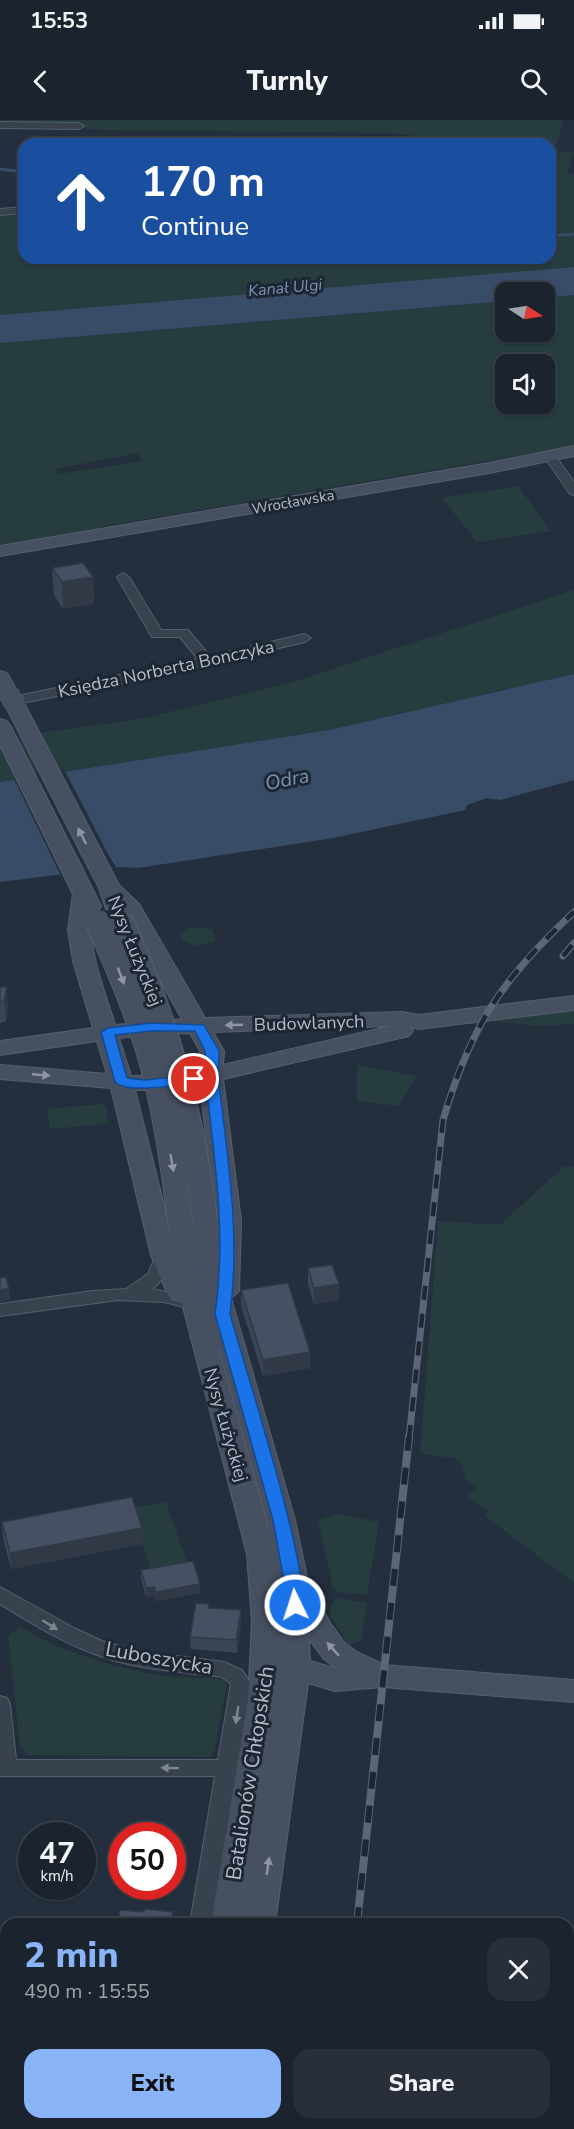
<!DOCTYPE html>
<html lang="en">
<head>
<meta charset="utf-8">
<style>
  body { margin:0; font-family:"Nunito Sans",sans-serif; background:#282f3a; color:#f1f3f6; height:100vh; display:flex; flex-direction:column; font-size:22px; white-space:nowrap }
  * { box-sizing:border-box; margin:0 }
  p { font-size:20px; color:#a0a4aa }
  .icon { flex:none; width:33px; height:33px; fill:none; stroke:currentColor; stroke-width:2; stroke-linecap:round; stroke-linejoin:round }
  .map { position:relative; flex:1; overflow:hidden }
  .drawer { position:absolute; left:0px; top:1798px; width:574px; height:212px; display:flex; flex-direction:column; background:#1b232e; border-radius:18px 18px 0 0; box-shadow:0 2px 4px #0004,0 0 0 2px #39404a }
  .drawer>* { flex:none }
  .top-card { position:absolute; left:18px; top:18px; width:538px; height:126px; border-radius:18px; box-shadow:0 2px 4px #0004,0 0 0 2px #39404a; background:#1a4fa0; color:#fff; overflow:hidden }
  .needle { width:39px; rotate:102deg }
  .tools { position:absolute; left:495px; top:162px; display:grid; gap:12px }
  .tools a { display:grid; place-items:center; width:60px; height:60px; border-radius:12px; background:#1b232e; box-shadow:0 2px 4px #0004,0 0 0 2px #39404a; font-size:30px }
  .speed { position:absolute; left:18px; top:1702px; display:flex; gap:12px; font-size:30px; font-weight:700; text-align:center }
  .speed>* { display:grid; place-content:center; width:78px; height:78px; border-radius:50%; background:#1b232e; box-shadow:0 2px 4px #0004,0 0 0 2px #39404a; line-height:1 }
  .speed small { font-size:15px; font-weight:400 }
  .speed .limit { border:9px solid #d22; background:#fff; color:#111 }
  .pin { position:absolute; display:grid; place-items:center; width:51px; height:51px; color:#fff; margin:-26px; border:3px solid #fff; border-radius:50%; box-shadow:0 2px 6px #0007 }
  .me { position:absolute; width:66px; margin:-33px; rotate:356deg; stroke-linejoin:round; filter:drop-shadow(0 0 4px #0008) }
  .turn { display:flex; align-items:center; gap:21px; height:126px; padding:0 24px; font-size:27px }
  .turn .icon { width:78px; height:78px; stroke-width:2.5 }
  .turn b { display:block; font-size:42px; line-height:51px }
  .round { display:grid; place-items:center; flex:none; width:63px; height:63px; border-radius:18px; background:#282f3a }
  .summary { display:flex; align-items:center; justify-content:space-between; height:102px; padding:0 24px }
  h1 { font-size:36px; font-weight:800; line-height:45px; color:#8ab4f8 }
  .primary-button { display:flex; gap:12px; margin-top:auto; padding:12px 24px }
  .primary-button a { flex:1; height:69px; border-radius:18px; background:#8ab4f8; color:#111; font-size:24px; font-weight:800; line-height:69px; text-align:center }
  .primary-button a+a { background:#282f3a; color:#f1f3f6 }
  .status { display:flex; justify-content:space-between; align-items:center; height:42px; padding:0 30px; background:#1b232e; direction:ltr }
  .status svg { height:16px; fill:currentColor }
  header { display:flex; justify-content:space-between; align-items:center; height:78px; padding:0 24px; background:#1b232e; font-size:27px; font-weight:800 }
  .map>svg:first-child { display:block }
</style>
</head>
<body>
<div class="status"><b>15:53</b><svg viewBox="0 0 49 12"><path d="M0 12V9h3v3zM5 12V6h3v6zM10 12V3h3v9zM15 12V0h3v12zM26 1h20v11H26zM47 4h2v5h-2z"/></svg></div>
<header><svg class="icon" aria-label="back" viewBox="0 0 24 24"><path d="M15 5l-7 7 7 7"/></svg>Turnly<svg class="icon" aria-label="search" viewBox="0 0 24 24"><circle cx="10" cy="10" r="6"/><path d="M15 15l6 6"/></svg></header>
<div class="map">
<svg width="574" height="2009" viewBox="0 0 574 2009">
  <rect width="100%" height="100%" fill="#242f3e"/>
  <g fill="#263c3f" fill-rule="evenodd">
    <path d="M0,0H564L553,33L574,32L567,53L574,54V147L0,195V92L24,90V138H550V24H418L411,15L393,13L103,10Z"/>
    <path d="M574,175V326L106,406L15,425L0,426V223L505,181L506,212H544L545,178ZM506,244H544V284H506ZM137,333L142,341L59,354L56,349Z"/>
    <path d="M518,366L551,411L477,422L442,378Z"/>
    <path d="M574,470V554L329,610L0,662V611L3,618L140,599L290,563Z"/>
    <path d="M201,807L212,810L215,817L214,821L198,826L182,821L180,814L188,808Z"/>
    <path d="M574,883V904L540,906L490,901L496,892Z"/>
    <path d="M357,945L416,956L399,986L357,981Z"/>
    <path d="M103,984L106,987L108,1004L50,1009L47,989Z"/>
    <path d="M574,1046V1463L484,1395L489,1391L467,1376L477,1368L462,1357L466,1354L461,1350L464,1347L455,1338L420,1334L438,1101L500,1105L563,1047Z"/>
    <path d="M166,1382L190,1450L153,1457L131,1388Z"/>
    <path d="M337,1394L379,1402L367,1475L339,1472L333,1468L318,1400Z"/>
    <path d="M338,1478L367,1483L361,1521L349,1525L330,1496V1486Z"/>
    <path d="M20,1507C63,1532 111,1547 159,1555C180,1559 202,1556 223,1560L227,1564L214,1631L210,1637L28,1635L20,1627L8,1515Z"/>
  </g>
  <g fill="#394c67">
    <path d="M574,147V175L545,178L544,172H506L505,181L0,223V195Z"/>
    <path d="M574,554V660L500,680L487,678L467,685L465,690L333,718L138,748L120,747L0,762V662L329,610Z"/>
  </g>
  <path fill="#242f3e" d="M64,649L109,736L118,750L87,754L72,726L86,754L62,758L13,657Z"/>
  <g fill="none" stroke-linecap="round" stroke-linejoin="round">
    <g stroke="#394c67" stroke-width="3">
      <path d="M0,49L24,52"/>
      <path d="M550,116L574,114"/>
    </g>
    <defs>
      <g id="street">
        <path d="M0,2L79,3L84,6L79,9L0,8Z"/>
        <path d="M24,87V93L0,95V89Z"/>
        <path d="M550,332L554,334L574,362V375L570,374L544,336Z"/>
        <path d="M123,453L129,457L161,510H188L210,536L305,514L311,518L305,522L139,560L27,582L22,581L20,578L22,575L27,574L198,539L180,517H152L117,457Z"/>
        <path d="M164,1129L170,1131L173,1135C170,1149 163,1161 152,1169L190,1177L193,1181L190,1185L184,1187L164,1182L118,1180L0,1196V1184L93,1171L126,1169L148,1154L158,1131Z"/>
        <path d="M0,1467L74,1508L102,1521L138,1531L224,1542L242,1550L251,1564L212,1804H190L215,1656H0V1576L7,1578L10,1584L16,1640H218L231,1564L222,1557C182,1552 141,1550 103,1537C66,1525 33,1504 0,1484Z"/>
        <path d="M0,1847L6,1848V1866L0,1865Z"/>
        <path d="M153,2004H177L176,2009H152Z"/>
      </g>
      <g id="secondary">
        <path d="M574,326V336L489,353L0,436V426L489,343Z"/>
        <path d="M0,551L7,553L19,574L16,578L9,580L0,575Z"/>
        <path d="M15,579L22,581L25,585L119,765L139,784L205,898L402,892L419,895L574,876V890L419,909L410,907L413,911L409,916L223,959L241,1101L239,1171L231,1178L295,1400L308,1462L330,1503L344,1522L355,1531L384,1545L574,1560V1582L383,1567L335,1571L308,1563L275,1804H211L248,1582L252,1502L247,1434L182,1183L172,1181L168,1175L151,1135L111,968L0,959V945L107,954L97,921L0,935V921L93,908L73,841L68,810L73,774L0,625V599L7,601L10,605L101,786L98,791L92,792C87,831 104,868 115,905L182,899L120,789H106L99,768L5,585L8,581ZM391,906L223,945L224,931L213,912ZM190,913L200,931L199,950L163,956H131L119,918L151,914ZM200,964L215,1097L205,1093L196,1095L192,1101L193,1107L190,1101L181,1099L172,1101L169,1105L135,970H163ZM218,1225L267,1400L270,1415L219,1231ZM309,1519L323,1538L337,1549L310,1541Z"/>
        <path d="M177,2004H244L243,2009H176Z"/>
      </g>
    </defs>
    <use href="#street" stroke="#565f6c" stroke-width="2"/>
    <use href="#secondary" stroke="#565f6c" stroke-width="2"/>
    <use href="#street" fill="#38414e" fill-rule="evenodd"/>
    <use href="#secondary" fill="#465061" fill-rule="evenodd"/>
    <defs>
      <g id="rail-far1">
        <path d="M563,836L574,823"/>
        <path d="M409,1319L443,1000C471,905 502,859 574,792"/>
      </g>
      <g id="rail">
        <path d="M357,1804L409,1317"/>
        <path d="M336,2009L337,2004"/>
      </g>
    </defs>
    <use href="#rail-far1" stroke="#5a6575" stroke-width="7"/>
    <use href="#rail" stroke="#5a6575" stroke-width="8"/>
    <use href="#rail-far1" stroke="#1d2633" stroke-width="4.5" stroke-dasharray="14" stroke-linecap="butt"/>
    <use href="#rail" stroke="#1d2633" stroke-width="6" stroke-dasharray="17" stroke-linecap="butt"/>
    <defs>
      <path id="secondary-bridge-far1" d="M9,574L15,585"/>
      <g id="secondary-bridge">
        <path d="M120,799C168,902 191,989 205,1101"/>
        <path d="M98,802C116,843 134,884 147,926C165,985 173,1046 181,1107"/>
      </g>
    </defs>
    <use href="#secondary-bridge-far1" stroke="#565f6c" stroke-width="21" stroke-linecap="butt"/>
    <use href="#secondary-bridge" stroke="#565f6c" stroke-width="26" stroke-linecap="butt"/>
    <use href="#secondary-bridge-far1" stroke="#465061" stroke-width="20"/>
    <use href="#secondary-bridge" stroke="#465061" stroke-width="24"/>
  </g>
  <g fill="#3b4654">
    <path d="M52,448L93,457L94,484L63,489L54,475Z"/>
    <path d="M0,867L8,888L6,902L0,903Z"/>
    <path d="M308,1148L339,1180L314,1184L308,1164Z"/>
    <path d="M241,1170L310,1248L263,1256L241,1186Z"/>
    <path d="M2,1402L142,1424L11,1449L3,1418Z"/>
    <path d="M141,1450L200,1473L156,1481L155,1476L146,1477L141,1459Z"/>
    <path d="M209,1484V1488L241,1490V1503L237,1533L191,1529L190,1517Z"/>
  </g>
  <g fill="#303945">
    <path d="M93,457L94,484L63,489L62,462Z"/>
    <path d="M7,867L8,888L6,902L4,881Z"/>
    <path d="M339,1164V1180L314,1184V1168Z"/>
    <path d="M9,1168L10,1180L0,1182V1170Z"/>
    <path d="M310,1232V1248L263,1256V1240Z"/>
    <path d="M142,1408V1424L11,1449L10,1433Z"/>
    <path d="M200,1464V1473L156,1481V1472Z"/>
    <path d="M154,1467L155,1476L146,1477V1468Z"/>
    <path d="M241,1490V1503L237,1533L236,1520Z"/>
    <path d="M173,1792V1804H170Z"/>
  </g>
  <g fill="#455162" stroke="#303945" stroke-width="1.5">
    <path d="M83,443L93,457L62,462L52,448Z"/>
    <path d="M0,867H7L4,881L0,882Z"/>
    <path d="M332,1145L339,1164L314,1168L308,1148Z"/>
    <path d="M6,1157L9,1168L0,1170V1158Z"/>
    <path d="M288,1163L310,1232L263,1240L241,1170Z"/>
    <path d="M132,1377L142,1408L10,1433L2,1402Z"/>
    <path d="M193,1441L200,1464L156,1472L154,1467L146,1468L141,1450Z"/>
    <path d="M196,1483L209,1484L208,1488L241,1490L236,1520L190,1517Z"/>
    <path d="M145,1789L173,1792L170,1804H117L120,1790L144,1792Z"/>
  </g>
  <defs><path id="oneway-solid" d="M-6-.8H1V-3.2L6.5 0L1 3.2V.8H-6Z" transform="scale(1.5)"/></defs>
  <g fill="#8e96a5">
    <use href="#oneway-solid" transform="translate(82 716) rotate(-117)"/>
    <use href="#oneway-solid" transform="translate(121 856) rotate(69)"/>
    <use href="#oneway-solid" transform="translate(234 905) rotate(178)"/>
    <use href="#oneway-solid" transform="translate(41 955) rotate(5)"/>
    <use href="#oneway-solid" transform="translate(172 1043) rotate(80)"/>
    <use href="#oneway-solid" transform="translate(333 1529) rotate(-132)"/>
    <use href="#oneway-solid" transform="translate(268 1746) rotate(-82)"/>
  </g>
  <g fill="#7c8592">
    <use href="#oneway-solid" transform="translate(50 1505) rotate(32)"/>
    <use href="#oneway-solid" transform="translate(237 1595) rotate(99)"/>
    <use href="#oneway-solid" transform="translate(170 1648) rotate(-179)"/>
  </g>
  <path fill="#1a73e8" stroke="#114b97" stroke-width="1.5" d="M151,903L204,905L219,931L218,955C227,1035 241,1114 230,1194C241,1235 315,1464 301,1489H289L273,1400L215,1194C227,1114 214,1035 205,955V931L195,911H151L115,915L127,958L145,960L194,955L201,959L194,963C177,965 127,974 115,962L101,912L108,908Z"/>
  <g text-anchor="middle" stroke-width="6" stroke-linejoin="round" paint-order="stroke">
    <g font-size="15" fill="#b4bcc9" stroke="#1d2633">
      <text transform="translate(293 382) rotate(-10)" y="5">Wrocławska</text>
    </g>
    <g font-size="16" font-style="italic" fill="#7c92b1" stroke="#1d2633">
      <text transform="translate(285 167) rotate(-5)" y="6">Kanał Ulgi</text>
    </g>
    <g font-size="18" fill="#b4bcc9" stroke="#1d2633">
      <text transform="translate(166 549) rotate(-12)" y="6">Księdza Norberta Bonczyka</text>
      <text transform="translate(135 831) rotate(68)" y="6">Nysy Łużyckiej</text>
      <text transform="translate(309 903) rotate(-2)" y="6">Budowlanych</text>
      <text transform="translate(226 1305) rotate(74)" y="6">Nysy Łużyckiej</text>
    </g>
    <g font-size="20" font-style="italic" fill="#7c92b1" stroke="#1d2633">
      <text transform="translate(287 659) rotate(-11)" y="7">Odra</text>
    </g>
    <g font-size="21" fill="#b4bcc9" stroke="#1d2633">
      <text transform="translate(159 1538) rotate(10)" y="7">Luboszycka</text>
      <text transform="translate(250 1653) rotate(-81)" y="7">Batalionów Chłopskich</text>
    </g>
  </g>
</svg>
<div class="tools">
<a><svg class="needle" viewBox="-14 -14 28 28"><path d="M0-13l5 13h-10z" fill="#e53935"/><path d="M0 13l5-13h-10z" fill="#a0a4aa"/></svg></a>
<a><svg class="icon" aria-label="sound" viewBox="0 0 24 24"><path d="M4 9h4l5-4v14l-5-4H4zM17 9q2 3 0 6"/></svg></a>
</div>
<div class="speed"><div>47<small>km/h</small></div><div class="limit">50</div></div>
<div class="pin" style="left:194px;top:959px;background:#d93025"><svg class="icon" aria-label="arrive" viewBox="0 0 24 24"><path d="M6 21V4h12l-3 4 3 4H6"/></svg></div>
<svg class="me" style="left:295px;top:1485px" viewBox="-20 -20 40 40"><circle r="17" fill="#1a73e8" stroke="#fff" stroke-width="3"/><path d="M0-11L8 9 0 5-8 9z" fill="#fff"/></svg>
<div class="top-card">
<div class="turn"><svg class="icon" aria-label="ahead" viewBox="0 0 24 24"><path d="M12 20V5M6 11l6-6 6 6"/></svg><div><b>170 m</b>Continue</div></div>
</div>
<section class="drawer">
<div class="summary"><div><h1>2 min</h1><p>490 m · 15:55</p></div><a class="round"><svg class="icon" aria-label="close" viewBox="0 0 24 24"><path d="M6 6l12 12M18 6L6 18"/></svg></a></div>
<div class="primary-button"><a>Exit</a><a>Share</a></div>
</section>
</div>
</body>
</html>
